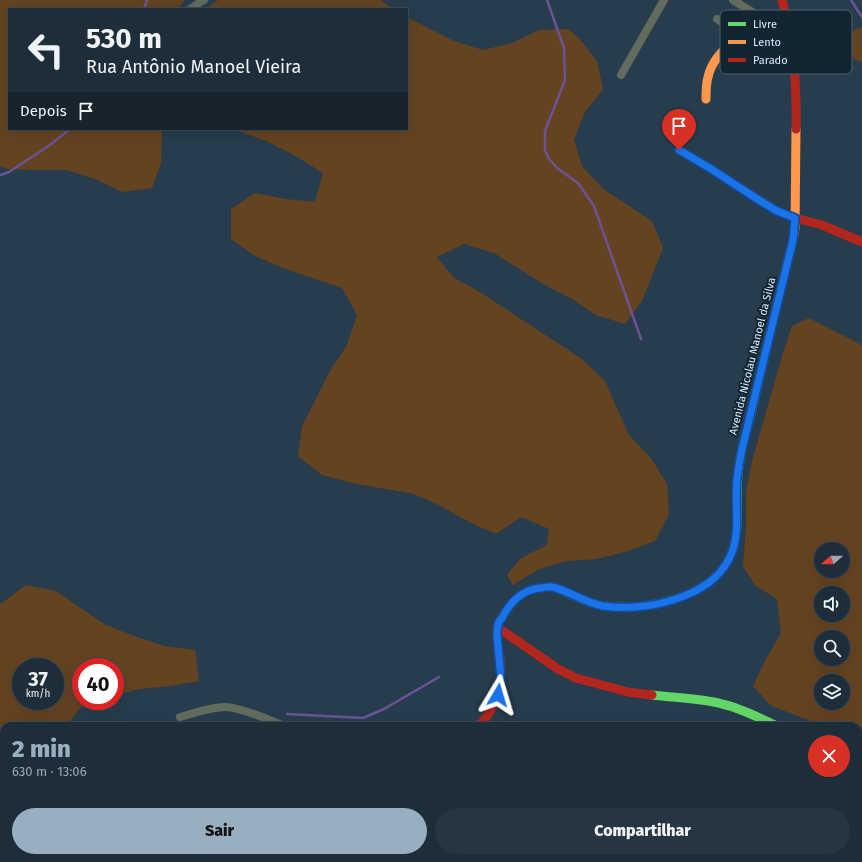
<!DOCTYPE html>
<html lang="pt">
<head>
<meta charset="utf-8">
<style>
  body { margin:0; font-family:"Fira Sans",sans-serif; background:#253642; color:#f1f3f6; height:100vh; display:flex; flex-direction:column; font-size:15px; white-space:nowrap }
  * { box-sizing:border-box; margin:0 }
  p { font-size:13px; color:#a0a8af }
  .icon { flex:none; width:22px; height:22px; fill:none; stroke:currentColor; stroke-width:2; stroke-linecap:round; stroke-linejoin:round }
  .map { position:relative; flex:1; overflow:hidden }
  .drawer { position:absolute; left:0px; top:722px; width:862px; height:140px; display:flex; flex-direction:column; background:#1d2e3a; border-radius:12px 12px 0 0; box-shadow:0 4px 16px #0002,0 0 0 1px #3b4a54 }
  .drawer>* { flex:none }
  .top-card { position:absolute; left:8px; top:8px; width:400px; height:122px; border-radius:0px; box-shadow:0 4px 16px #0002,0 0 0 1px #3b4a54; background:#1d2e3a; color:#f1f3f6; overflow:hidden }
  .needle { width:26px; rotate:250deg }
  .buttons { position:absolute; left:814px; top:542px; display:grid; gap:8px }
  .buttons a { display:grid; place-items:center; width:36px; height:36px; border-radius:50%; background:#1d2e3a; box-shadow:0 4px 16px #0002,0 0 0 1px #3b4a54; font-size:20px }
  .speed { position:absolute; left:12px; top:658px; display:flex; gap:8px; font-size:20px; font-weight:700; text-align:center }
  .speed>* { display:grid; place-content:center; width:52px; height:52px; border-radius:50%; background:#1d2e3a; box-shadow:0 4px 16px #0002,0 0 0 1px #3b4a54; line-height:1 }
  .speed small { font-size:10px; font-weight:400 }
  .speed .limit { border:6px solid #d22; background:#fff; color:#111 }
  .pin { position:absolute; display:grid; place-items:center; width:34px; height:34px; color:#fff; margin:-41px -17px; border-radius:50% 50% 50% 0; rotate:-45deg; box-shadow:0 0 4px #0007 }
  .pin .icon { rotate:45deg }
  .me { position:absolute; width:44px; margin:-22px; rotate:7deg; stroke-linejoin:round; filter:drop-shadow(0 0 3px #0008) }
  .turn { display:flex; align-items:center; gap:14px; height:84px; padding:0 12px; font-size:18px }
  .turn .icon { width:52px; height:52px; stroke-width:2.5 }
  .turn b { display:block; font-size:28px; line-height:34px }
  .then { display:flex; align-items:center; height:38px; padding:0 12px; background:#0003; gap:8px; font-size:15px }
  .round { display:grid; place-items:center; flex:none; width:42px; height:42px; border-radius:21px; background:#253642 }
  .headline { display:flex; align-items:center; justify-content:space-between; height:68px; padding:0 12px }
  h1 { font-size:24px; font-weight:800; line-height:30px; color:#99afc0 }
  .button { display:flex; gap:8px; margin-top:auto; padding:8px 12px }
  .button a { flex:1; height:46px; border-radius:24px; background:#99afc0; color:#111; font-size:16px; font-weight:800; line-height:46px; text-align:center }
  .button a+a { background:#253642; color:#f1f3f6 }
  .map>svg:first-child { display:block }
</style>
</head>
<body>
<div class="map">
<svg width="862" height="862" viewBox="0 0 862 862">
  <rect width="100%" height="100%" fill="#273d4d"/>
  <g fill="#644321" fill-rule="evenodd">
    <path d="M0,0H184V1L177,9H9V129H158L162,132L161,164L152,188L122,192L95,179L67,170H37L7,169L0,166Z"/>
    <path d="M218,0H380L393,9H208L210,6Z"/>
    <path d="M407,17L454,41L483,50L512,43L539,30L568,29L578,37L597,61L603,89L585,112L574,139L582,166L603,189L652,221L663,248L642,301L625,324L596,315L572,299L545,285L494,253L464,244L437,257L454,278L480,292L582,359L605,381L629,435L651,458L667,484L669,514L655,541L625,552L596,559L567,561L539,569L513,585L507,575L521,558L547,545L549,529L521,517L496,534L469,522L443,507L414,494L352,483L322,475L298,456L302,426L330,371L347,345L357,315L342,288L283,268L255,256L231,239V209L255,193L286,199L315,202L323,173L294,155L268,142L234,129H407Z"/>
    <path d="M862,27V62L855,60L843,43L856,29Z"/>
    <path d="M809,318L862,345V742L858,740V726H825L805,719L770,705L753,686L766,659L781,633L777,599L756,586L743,567L746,526V493L752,461L783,353L792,326ZM821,549H843V571H821ZM821,593H843V615H821ZM821,637H843V659H821ZM821,681H843V703H821Z"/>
    <path d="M26,585L56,591L104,624L134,636L164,646L195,650L199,681L170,686L140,689L115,695V667H81V701H98L81,707L66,726H4V784L0,782V603H2ZM21,667H55V701H21Z"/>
    <path d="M862,804V862H792L791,858H858V805Z"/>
  </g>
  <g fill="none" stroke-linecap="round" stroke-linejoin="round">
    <g stroke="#6c5297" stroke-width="2.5">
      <path d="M547,0L564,48L565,80L545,131V150L549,159L557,168L578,183L594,206L641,339"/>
      <path d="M851,0L862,17"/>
      <path d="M144,9L147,0"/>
      <path d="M0,175L9,172L50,145L70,129"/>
      <path d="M287,714L363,718L384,709L439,677"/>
      <path d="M858,842L862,841"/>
      <path d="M0,855L4,854"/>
      <path d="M38,858L49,862"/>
      <path d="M157,862L162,858"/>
      <path d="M777,862L786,858"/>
    </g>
    <g stroke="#636b5f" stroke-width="8">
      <path d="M733,0L791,36"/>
      <path d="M190,9L204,0"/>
      <path d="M717,19L741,33"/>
      <path d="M621,75L664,0"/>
      <path d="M180,717C195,713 210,707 225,707C240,707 270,720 284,726"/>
      <path d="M858,765L862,767"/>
    </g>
    <g stroke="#63d668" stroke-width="9">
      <path d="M558,589C573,594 588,604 604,606C647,612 718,597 733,549C741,524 734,494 739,467C741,449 746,432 751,414C757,387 764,361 770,334"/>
      <path d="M652,695C675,698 700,698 722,704C741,708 759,718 777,726"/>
    </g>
    <g stroke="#ff974d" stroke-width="9">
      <path d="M706,99C706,92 706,84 708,77C712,58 728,46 741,33L795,66"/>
      <path d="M770,334L793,240L795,228L796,129"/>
      <path d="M333,862L340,858"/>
    </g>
    <g stroke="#b3261e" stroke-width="9">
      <path d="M782,0C794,42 797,85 796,129"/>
      <path d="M679,150L708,167L777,211L795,218L822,225L862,242"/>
      <path d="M497,627L558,669L576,678L628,692L652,695"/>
      <path d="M479,726C498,705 503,686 500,658C498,648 496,637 497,627C498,622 502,616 506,611C517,596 524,589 543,588C549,587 553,587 558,589"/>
    </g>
  </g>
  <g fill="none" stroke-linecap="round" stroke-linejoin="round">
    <defs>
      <path id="route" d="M498,695C500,686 501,677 500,668C499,657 498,646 497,635C497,632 497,629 498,626C498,623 500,620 502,618C510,602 522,590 540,588C544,588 548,586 552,587C570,591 585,603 603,606C643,612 709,599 729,559C742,534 734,506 737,479C738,469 740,459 742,449L793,240L795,218L777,211L762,202L708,167L679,150"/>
    </defs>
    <use href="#route" stroke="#114b97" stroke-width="10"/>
    <use href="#route" stroke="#1a73e8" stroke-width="7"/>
  </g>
  <g text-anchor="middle" stroke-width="4" stroke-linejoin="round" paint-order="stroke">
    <g font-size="11" fill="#d7edfe" stroke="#142532">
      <text transform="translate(752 356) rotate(-76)" y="4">Avenida Nicolau Manoel da Silva</text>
    </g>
  </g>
  <rect x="720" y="10" width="132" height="64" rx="6" fill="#142532" stroke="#4e616f" stroke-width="1"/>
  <rect x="728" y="22" width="18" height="4" fill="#63d668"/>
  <rect x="728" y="40" width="18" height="4" fill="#ff974d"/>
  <rect x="728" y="58" width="18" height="4" fill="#b3261e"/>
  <g font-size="11" fill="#d7edfe">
    <text x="753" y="28">Livre</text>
    <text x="753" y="46">Lento</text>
    <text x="753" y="64">Parado</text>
  </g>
</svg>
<div class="buttons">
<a><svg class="needle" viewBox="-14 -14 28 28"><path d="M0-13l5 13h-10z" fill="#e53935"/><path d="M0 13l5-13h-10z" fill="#a0a8af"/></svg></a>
<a><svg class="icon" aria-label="sound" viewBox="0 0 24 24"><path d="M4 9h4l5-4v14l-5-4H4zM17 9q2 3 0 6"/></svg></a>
<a><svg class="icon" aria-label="search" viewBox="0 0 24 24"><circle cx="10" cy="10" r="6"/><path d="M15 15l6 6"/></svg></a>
<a><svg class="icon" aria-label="layers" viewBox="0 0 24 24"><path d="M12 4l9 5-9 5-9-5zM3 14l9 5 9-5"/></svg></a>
</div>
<div class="speed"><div>37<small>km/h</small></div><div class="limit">40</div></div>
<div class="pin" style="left:679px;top:150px;background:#d93025"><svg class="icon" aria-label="arrive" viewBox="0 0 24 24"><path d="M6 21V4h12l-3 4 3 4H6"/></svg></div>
<svg class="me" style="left:498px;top:695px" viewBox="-20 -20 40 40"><path d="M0-17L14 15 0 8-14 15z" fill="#1a73e8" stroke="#fff" stroke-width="4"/></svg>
<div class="top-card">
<div class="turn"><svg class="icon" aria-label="left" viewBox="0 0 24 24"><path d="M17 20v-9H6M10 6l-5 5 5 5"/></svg><div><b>530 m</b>Rua Antônio Manoel Vieira</div></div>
<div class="then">Depois<svg class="icon" aria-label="arrive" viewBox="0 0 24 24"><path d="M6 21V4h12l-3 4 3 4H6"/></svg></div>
</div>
<section class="drawer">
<div class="headline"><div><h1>2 min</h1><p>630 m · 13:06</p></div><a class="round" style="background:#d93025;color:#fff"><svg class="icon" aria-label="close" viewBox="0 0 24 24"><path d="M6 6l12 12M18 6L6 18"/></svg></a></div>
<div class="button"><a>Sair</a><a>Compartilhar</a></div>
</section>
</div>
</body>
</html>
